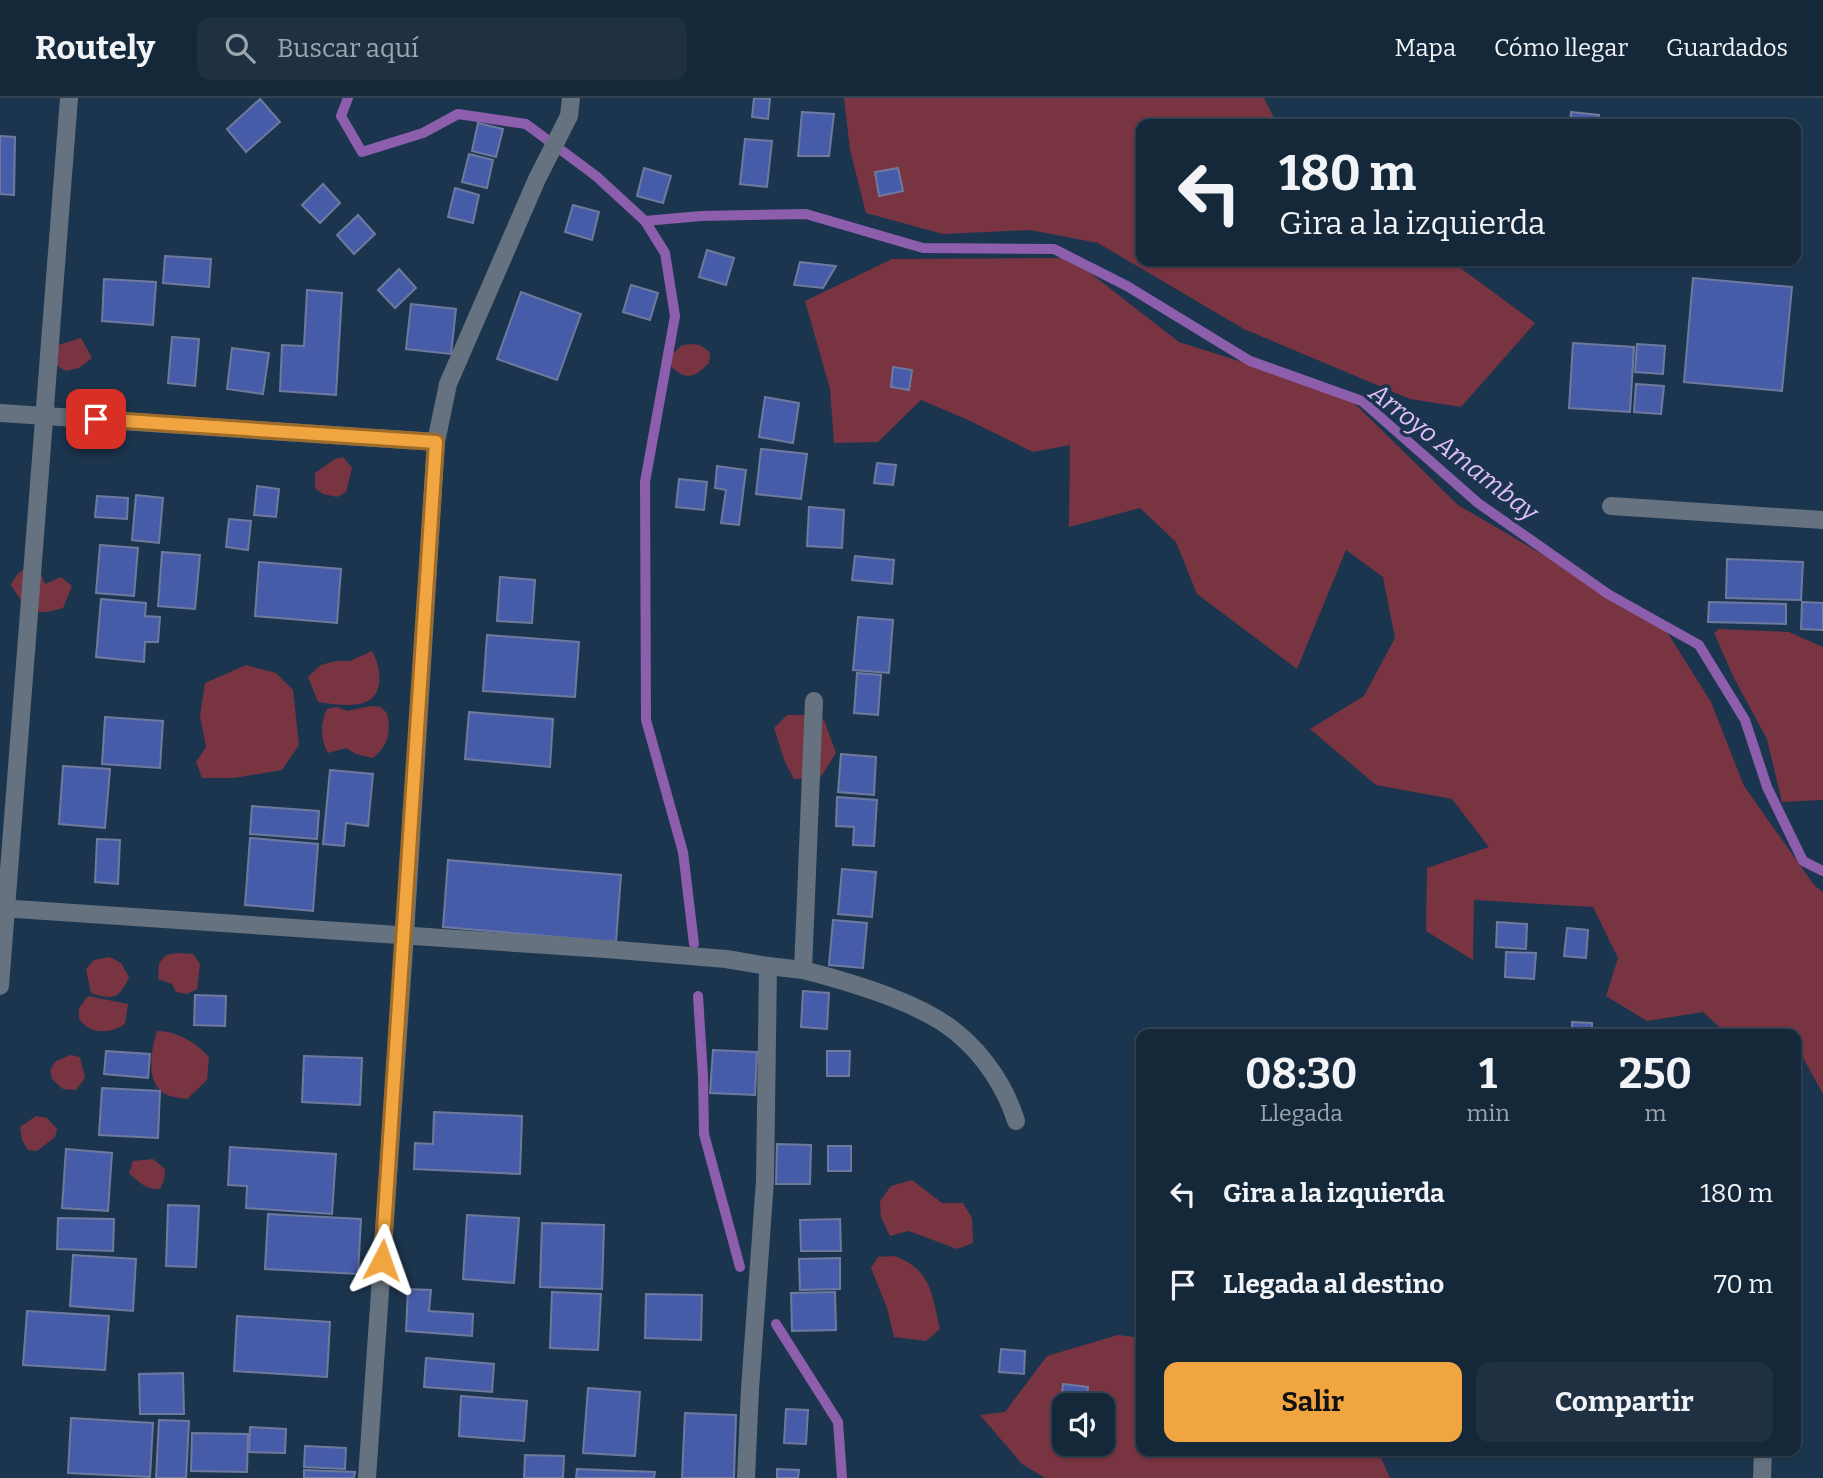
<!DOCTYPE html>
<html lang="es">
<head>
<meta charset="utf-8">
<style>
  body { margin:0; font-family:Bitter,serif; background:#1e3042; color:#f1f3f6; height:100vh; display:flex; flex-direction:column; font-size:26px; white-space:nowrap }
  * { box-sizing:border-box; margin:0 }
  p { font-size:23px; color:#9da6af }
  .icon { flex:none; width:38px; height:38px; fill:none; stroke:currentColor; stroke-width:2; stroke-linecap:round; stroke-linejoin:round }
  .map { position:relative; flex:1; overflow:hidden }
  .details { position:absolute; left:1136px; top:931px; width:665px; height:427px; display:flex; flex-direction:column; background:#15283a; border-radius:14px; box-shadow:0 2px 5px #0004,0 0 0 2px #344454 }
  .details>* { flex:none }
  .hud { position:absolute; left:1136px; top:21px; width:665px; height:147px; border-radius:14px; box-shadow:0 2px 5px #0004,0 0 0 2px #344454; background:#15283a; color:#f1f3f6; overflow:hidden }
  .buttons { position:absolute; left:1052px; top:1295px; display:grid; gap:14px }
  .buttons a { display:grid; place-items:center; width:63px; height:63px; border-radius:14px; background:#15283a; box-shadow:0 2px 5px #0004,0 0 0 2px #344454; font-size:35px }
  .pin { position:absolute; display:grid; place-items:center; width:60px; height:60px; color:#fff; margin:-30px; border-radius:14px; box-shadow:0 4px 10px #0006 }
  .me { position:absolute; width:77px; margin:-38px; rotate:4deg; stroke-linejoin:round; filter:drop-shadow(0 0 5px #0008) }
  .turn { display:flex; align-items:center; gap:24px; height:147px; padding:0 28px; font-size:32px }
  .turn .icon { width:91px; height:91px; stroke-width:2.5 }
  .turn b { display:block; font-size:49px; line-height:60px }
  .eta { display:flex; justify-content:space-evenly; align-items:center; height:119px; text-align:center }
  .eta b { font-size:42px; font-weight:700; line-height:49px }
  .cta { display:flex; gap:14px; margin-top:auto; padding:14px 28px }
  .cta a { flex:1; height:80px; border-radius:14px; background:#f1a540; color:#111; font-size:28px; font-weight:700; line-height:80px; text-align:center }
  .cta a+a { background:#1e3042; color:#f1f3f6 }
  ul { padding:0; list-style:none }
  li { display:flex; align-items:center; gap:21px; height:91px; padding:0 28px }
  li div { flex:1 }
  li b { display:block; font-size:26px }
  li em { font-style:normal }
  header { display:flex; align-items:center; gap:42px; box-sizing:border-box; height:98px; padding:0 35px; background:#15283a; border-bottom:2px solid #344454 }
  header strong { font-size:33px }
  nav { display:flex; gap:38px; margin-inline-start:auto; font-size:24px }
  .search { width:490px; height:63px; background:#1e3042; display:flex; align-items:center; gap:18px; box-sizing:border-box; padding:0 24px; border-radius:14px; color:#9da6af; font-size:26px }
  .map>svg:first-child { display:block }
</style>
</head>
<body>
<header>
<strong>Routely</strong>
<div class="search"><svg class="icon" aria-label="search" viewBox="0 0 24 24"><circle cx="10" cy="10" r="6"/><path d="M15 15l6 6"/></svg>Buscar aquí</div>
<nav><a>Mapa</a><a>Cómo llegar</a><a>Guardados</a></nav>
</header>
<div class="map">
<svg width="1823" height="1380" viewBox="0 0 1823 1380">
  <rect width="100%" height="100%" fill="#1c354e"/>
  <g fill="#783441" fill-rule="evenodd">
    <path d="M844,0H1264L1277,26H1141V163H1451L1535,225L1461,309L1410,301L1244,231L1098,145L1030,132L943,136L866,115L850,52Z"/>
    <path d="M1071,160L1179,244L1346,297L1458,407L1662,526L1711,604L1744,688L1814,787L1823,794V996L1796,947V936H1727L1703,914L1647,923L1606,898L1618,860L1593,809L1474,802L1473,862L1426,833L1427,770L1489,749L1452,701L1376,687L1310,631L1364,598L1395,540L1383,479L1346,452L1297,571L1197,496L1176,444L1140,410L1069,429L1070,347L1033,354L966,321L921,302L878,344L834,345L830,291L805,203L892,161Z"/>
    <path d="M81,240L92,260L79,270L66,273L53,265L58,247Z"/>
    <path d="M689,246L700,247L710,254L709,265C695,279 686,284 671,268V257L681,248Z"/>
    <path d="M343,359L352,370L346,394L337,399L323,396L315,390V375L335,361Z"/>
    <path d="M33,470L40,475L45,486L61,479L72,488L63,510C33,519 27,513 11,487C17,476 20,471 33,470Z"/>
    <path d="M1719,531L1789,534L1823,549V702L1782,704L1767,641L1734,580L1714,535Z"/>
    <path d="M372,553C381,569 386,598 363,605C348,609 332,606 318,604L308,579L321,567L336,563H350Z"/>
    <path d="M246,567L276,575L293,592L299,647L282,672L234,680H202L196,664L206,649L200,618L205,585Z"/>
    <path d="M371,608L380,609L387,615C391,634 389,647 373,660L356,656L346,650L328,655C320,639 320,627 327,611L337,609L347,613Z"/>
    <path d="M787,617H808L824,622L836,655L820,680L794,681L785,664L774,630Z"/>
    <path d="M176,855L193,856L200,866L197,891L187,896L176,894L172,886L158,881L159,865L166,857Z"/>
    <path d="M110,859L121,865L129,879C120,900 113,903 91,895L86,871L94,862Z"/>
    <path d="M88,898L128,906L125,926C111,936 88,937 79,920V910Z"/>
    <path d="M157,933C176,933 197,945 209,959L207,982L187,1001C180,1000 171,999 165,996C145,984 151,952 157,933Z"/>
    <path d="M71,957L80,959L85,980L76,992L63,991L52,981L50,972L56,963Z"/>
    <path d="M36,1018L47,1020L57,1031L55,1039L37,1053L28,1052L22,1042L20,1029Z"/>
    <path d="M153,1061L165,1071L164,1082L160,1091C146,1092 139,1084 129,1075L133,1063Z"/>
    <path d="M912,1082L942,1105H963L972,1120L973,1145L957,1151L909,1133L890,1138L881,1119L880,1103L891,1088Z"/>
    <path d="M894,1158C932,1171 932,1198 940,1231L926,1243L894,1239L887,1210L871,1170L878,1159Z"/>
    <path d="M1118,1237L1141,1240V1353H1378L1390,1380H1045L1022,1366L980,1317L1005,1314L1047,1258ZM1064,1307H1102V1346H1064Z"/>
  </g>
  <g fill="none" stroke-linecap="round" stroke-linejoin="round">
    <g stroke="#8c5eac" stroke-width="10">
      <path d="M348,0L341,18L362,54L423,35L458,16L526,26L596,78L645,123L701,118L806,116L923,150L1054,151L1127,188L1250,263L1362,303L1478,405L1608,496L1699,547L1745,622L1767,689L1803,763L1823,773"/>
      <path d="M645,123L665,155L675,218L645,384L646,622L683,754L694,846"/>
      <path d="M698,898L703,978L704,1036L740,1169"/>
      <path d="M776,1226L838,1324L842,1380"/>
    </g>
  </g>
  <g fill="#475ca9" stroke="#6e7a9d" stroke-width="2">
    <path d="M754,0L770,1L768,21L752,19Z"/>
    <path d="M260,1L280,24L246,54L227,31Z"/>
    <path d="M802,14L834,16L829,58H798Z"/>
    <path d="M1571,14L1599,17L1598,26H1570Z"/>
    <path d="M478,25L503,31L496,59L472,53Z"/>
    <path d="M0,38L15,39L14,97L0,96Z"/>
    <path d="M745,41L772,43L767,89L740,86Z"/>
    <path d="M469,56L493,62L487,90L462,84Z"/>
    <path d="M644,70L671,78L663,105L637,98Z"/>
    <path d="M898,70L903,93L879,98L875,74Z"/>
    <path d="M323,86L340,105L320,125L302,107Z"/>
    <path d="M455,90L479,97L473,125L448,119Z"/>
    <path d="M573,107L599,114L592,142L565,134Z"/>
    <path d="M358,117L375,136L354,156L337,137Z"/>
    <path d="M707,152L734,160L726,187L699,179Z"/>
    <path d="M165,158L211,161L209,189L163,185Z"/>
    <path d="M800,164L836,168L823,190L794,187Z"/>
    <path d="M399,171L416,190L395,210L378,192Z"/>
    <path d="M1693,180L1792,189L1782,293L1684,284Z"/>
    <path d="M104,181L156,184L153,227L102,223Z"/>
    <path d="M631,187L658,195L650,222L623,214Z"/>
    <path d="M307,192L342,195L336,297L280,293L282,247L304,248Z"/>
    <path d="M521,194L581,216L557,282L497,261Z"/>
    <path d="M411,206L456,211L451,256L406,251Z"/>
    <path d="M172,239L199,241L195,288L168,285Z"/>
    <path d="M1573,245L1634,249L1630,314L1569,310Z"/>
    <path d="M1637,246L1665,248L1663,276L1635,274Z"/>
    <path d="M232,250L269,255L263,296L227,291Z"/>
    <path d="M893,269L912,272L909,292L891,289Z"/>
    <path d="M1636,286L1664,288L1661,316L1634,314Z"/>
    <path d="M765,299L799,305L793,345L759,339Z"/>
    <path d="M761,351L807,356L801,401L756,396Z"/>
    <path d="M877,365L896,367L893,387L874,385Z"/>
    <path d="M717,368L746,372L739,427L721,425L726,392L715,390Z"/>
    <path d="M679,381L707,384L704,412L676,409Z"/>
    <path d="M257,388L279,391L276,419L254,417Z"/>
    <path d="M136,397L163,400L159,445L132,442Z"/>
    <path d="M97,398L128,400L127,421L95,419Z"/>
    <path d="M809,409L844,412L842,450L807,448Z"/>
    <path d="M229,421L251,423L248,452L226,449Z"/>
    <path d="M100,447L138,450L134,498L96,495Z"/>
    <path d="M162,454L200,457L195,511L158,508Z"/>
    <path d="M855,458L894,462L892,486L852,482Z"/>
    <path d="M1727,461L1803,464L1801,502L1726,500Z"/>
    <path d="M259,464L341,471L337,525L255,518Z"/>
    <path d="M500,479L535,482L532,525L497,523Z"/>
    <path d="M101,501L146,505L145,518L160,519L158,544H145L144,564L96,559Z"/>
    <path d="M1709,504L1786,506V526L1708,524Z"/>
    <path d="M1802,504L1823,505V532L1801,531Z"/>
    <path d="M858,519L893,522L889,575L853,572Z"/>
    <path d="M487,537L579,544L575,599L483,593Z"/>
    <path d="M857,575L881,577L878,617L854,615Z"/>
    <path d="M469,614L553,621L550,669L465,661Z"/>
    <path d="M105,619L163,623L160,670L102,666Z"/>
    <path d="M841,656L876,659L874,697L838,694Z"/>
    <path d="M63,668L110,671L105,730L59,726Z"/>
    <path d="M330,672L373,676L368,728L346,725L344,748L323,746Z"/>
    <path d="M837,699L877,702L874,748L853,747L854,729L836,728Z"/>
    <path d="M252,708L319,713L317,741L250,736Z"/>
    <path d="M250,740L318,746L313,813L245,807Z"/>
    <path d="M97,741L120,742L118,786L95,784Z"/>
    <path d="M448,762L621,777L616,844L443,829Z"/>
    <path d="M842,771L876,774L872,819L838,816Z"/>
    <path d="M833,822L867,825L863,870L829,867Z"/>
    <path d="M1497,824L1527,826L1526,851L1496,849Z"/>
    <path d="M1567,830L1588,832L1586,860L1564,858Z"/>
    <path d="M1506,854L1536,855L1534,881L1505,879Z"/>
    <path d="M803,893L829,895L827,931L801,929Z"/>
    <path d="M195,897L226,898L225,928L194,927Z"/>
    <path d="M1572,924L1592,925V936H1572Z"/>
    <path d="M713,952L757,954L755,997L710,995Z"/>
    <path d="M106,953L150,956L148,980L104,976Z"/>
    <path d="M827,953H850L849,978H827Z"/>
    <path d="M304,958L362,960L360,1007L302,1004Z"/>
    <path d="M102,990L160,993L158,1040L99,1037Z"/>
    <path d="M434,1014L522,1018L520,1076L414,1071L415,1045L433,1046Z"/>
    <path d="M777,1046L811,1047L810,1086H776Z"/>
    <rect x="828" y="1048" width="23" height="25"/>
    <path d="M230,1049L336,1056L332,1116L246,1110L247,1088L228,1087Z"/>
    <path d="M66,1051L112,1055L108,1113L62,1110Z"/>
    <path d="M168,1107L199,1108L196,1169L166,1168Z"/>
    <path d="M268,1116L361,1121L358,1176L265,1171Z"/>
    <path d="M467,1117L519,1120L514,1185L463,1181Z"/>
    <path d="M58,1120L114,1121L113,1153L57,1151Z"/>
    <path d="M840,1121L841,1153H801L800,1122Z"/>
    <path d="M542,1125L604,1127L602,1191L540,1189Z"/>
    <path d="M73,1157L136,1161L133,1213L70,1208Z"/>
    <path d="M840,1160V1191L800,1192L799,1161Z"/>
    <path d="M408,1191L431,1192L429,1213L473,1216L472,1238L406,1233Z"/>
    <path d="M552,1194L601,1196L598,1252L550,1250Z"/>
    <path d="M835,1194L836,1232L792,1233L791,1195Z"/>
    <path d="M646,1196L702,1197L701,1242L645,1240Z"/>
    <path d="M27,1213L109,1218L105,1272L23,1267Z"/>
    <path d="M237,1218L330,1224L327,1279L234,1273Z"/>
    <path d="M1001,1251L1025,1253L1024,1276L999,1274Z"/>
    <path d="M426,1260L494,1266L492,1294L424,1289Z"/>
    <path d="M183,1275L184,1316H140L139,1276Z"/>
    <path d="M1063,1286L1088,1289L1087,1307H1064V1310L1061,1309Z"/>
    <path d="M588,1290L640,1294L635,1358L583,1355Z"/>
    <path d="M461,1298L527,1303L524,1343L459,1338Z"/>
    <path d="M786,1311L808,1312L806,1346L784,1345Z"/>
    <path d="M685,1315L736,1317L734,1380H682Z"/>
    <path d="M71,1320L153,1325L150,1379L68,1375Z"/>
    <path d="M159,1322L189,1323L186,1380H156Z"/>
    <path d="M250,1329L286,1331L285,1355L249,1354Z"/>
    <path d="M192,1335L248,1336L247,1374L191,1373Z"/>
    <path d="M305,1348L346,1350L345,1371L304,1369Z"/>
    <path d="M525,1357L564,1358L563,1380H524Z"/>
    <path d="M577,1371L655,1374L654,1380H576Z"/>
    <path d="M777,1371L799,1372L798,1380H777Z"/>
    <path d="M304,1372L355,1374L354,1380H304Z"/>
  </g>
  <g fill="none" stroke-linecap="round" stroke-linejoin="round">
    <g stroke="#66727f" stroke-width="18">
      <path d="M0,315L436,344"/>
      <path d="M1611,408L1823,422"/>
      <path d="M0,810L606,851L726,861L768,868L765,1083L750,1291L746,1380"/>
      <path d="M768,868L803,872L814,603"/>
      <path d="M803,872C847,883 922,905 957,935C984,957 1006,990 1016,1023"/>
      <path d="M0,888L69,0"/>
      <path d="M367,1380L405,836L436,344L448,286L537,81L569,18L571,0"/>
      <path d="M1762,1380L1763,1353"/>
    </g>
  </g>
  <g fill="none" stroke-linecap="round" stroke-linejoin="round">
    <defs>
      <path id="route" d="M96,321L436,344L382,1162"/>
    </defs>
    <use href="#route" stroke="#9d6b2a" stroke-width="18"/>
    <use href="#route" stroke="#f1a540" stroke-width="12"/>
  </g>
  <g text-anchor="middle" stroke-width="7" stroke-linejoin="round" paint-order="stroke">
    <g font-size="26" font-style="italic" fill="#e0bdfc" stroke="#1c354e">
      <text transform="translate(1454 354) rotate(38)" y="9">Arroyo Amambay</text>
    </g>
  </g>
</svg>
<div class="buttons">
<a><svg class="icon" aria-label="sound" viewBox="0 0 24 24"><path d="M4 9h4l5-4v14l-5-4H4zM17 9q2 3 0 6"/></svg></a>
</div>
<div class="pin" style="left:96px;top:321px;background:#d93025"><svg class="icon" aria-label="arrive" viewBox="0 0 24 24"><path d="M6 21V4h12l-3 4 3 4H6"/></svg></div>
<svg class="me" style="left:382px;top:1162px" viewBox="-20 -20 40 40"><path d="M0-17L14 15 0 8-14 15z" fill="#f1a540" stroke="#fff" stroke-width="4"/></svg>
<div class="hud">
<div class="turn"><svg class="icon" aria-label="left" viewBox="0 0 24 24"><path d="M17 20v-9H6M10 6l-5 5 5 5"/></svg><div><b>180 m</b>Gira a la izquierda</div></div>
</div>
<section class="details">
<div class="eta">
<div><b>08:30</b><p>Llegada</p></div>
<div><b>1</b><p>min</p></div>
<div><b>250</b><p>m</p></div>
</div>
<ul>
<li><svg class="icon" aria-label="left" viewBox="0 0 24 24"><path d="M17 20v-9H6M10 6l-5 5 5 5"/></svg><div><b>Gira a la izquierda</b></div><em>180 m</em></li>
<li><svg class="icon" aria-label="arrive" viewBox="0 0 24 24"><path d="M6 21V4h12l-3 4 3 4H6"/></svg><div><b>Llegada al destino</b></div><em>70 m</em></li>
</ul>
<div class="cta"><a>Salir</a><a>Compartir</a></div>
</section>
</div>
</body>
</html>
